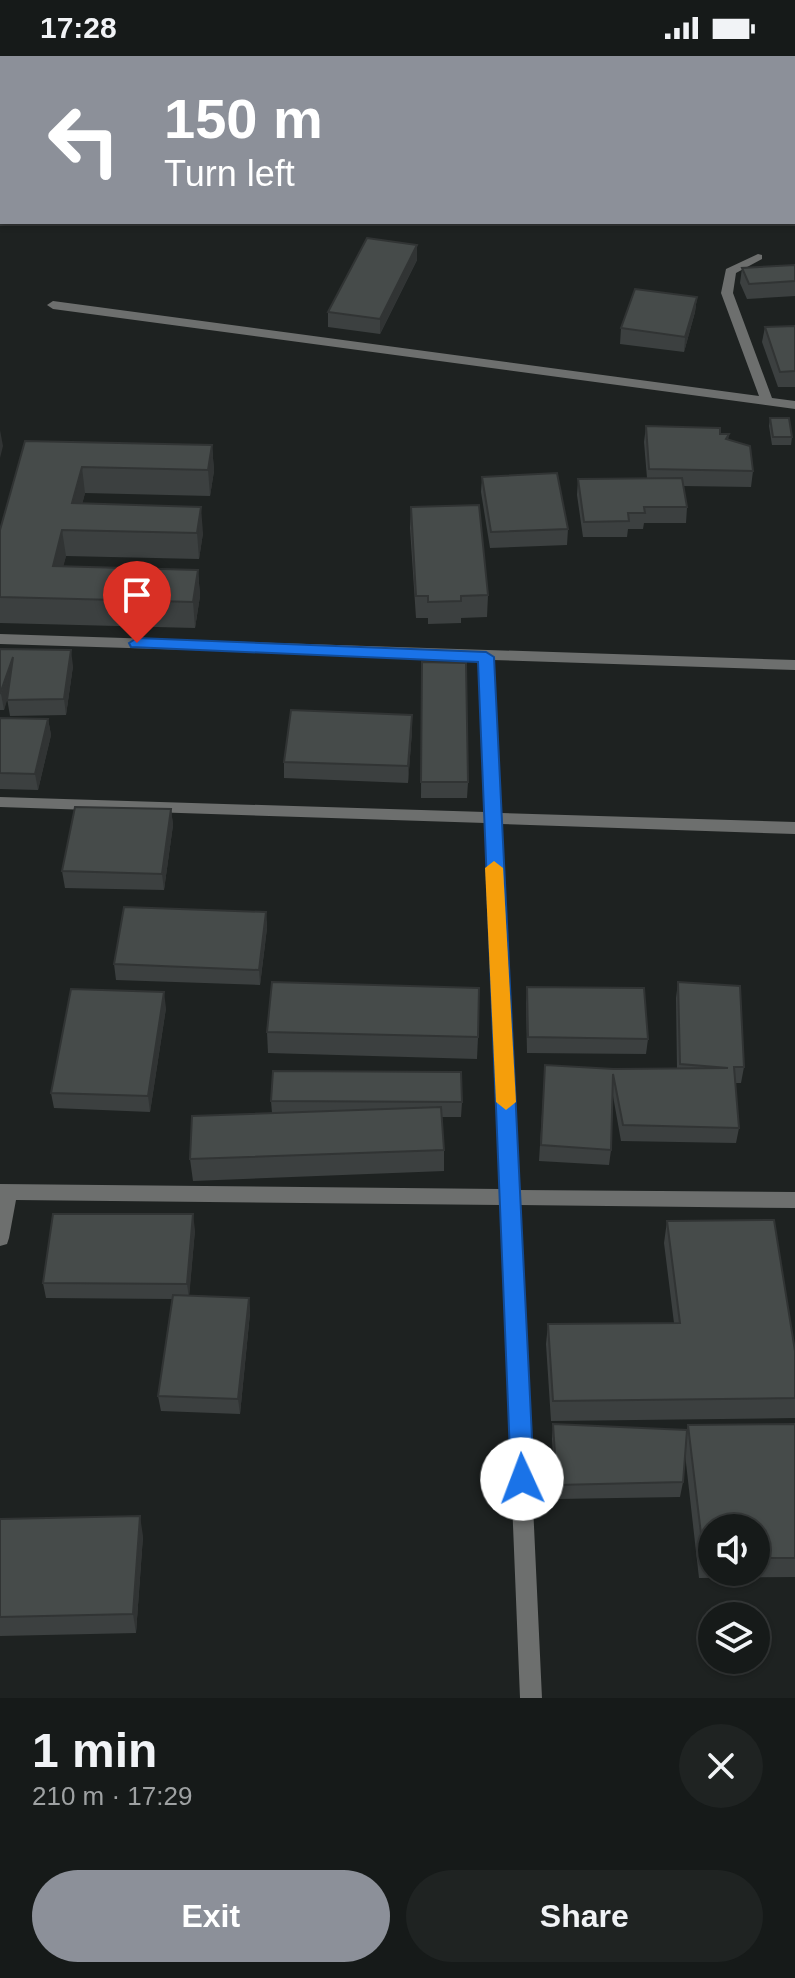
<!DOCTYPE html>
<html lang="en">
<head>
<meta charset="utf-8">
<style>
  body { margin:0; font-family:Helvetica,sans-serif; background:#1f2322; color:#f1f3f6; height:100vh; display:flex; flex-direction:column; font-size:30px; white-space:nowrap }
  * { box-sizing:border-box; margin:0 }
  p { font-size:26px; color:#9ea1a2 }
  .icon { flex:none; width:44px; height:44px; fill:none; stroke:currentColor; stroke-width:2; stroke-linecap:round; stroke-linejoin:round }
  .map { position:relative; height:1642px; overflow:hidden }
  .details { display:flex; flex-direction:column; background:#161a19; flex:1 }
  .details>* { flex:none }
  .banner { position:absolute; left:0px; top:0px; width:796px; height:168px; box-shadow:0 2px 6px #0004,0 0 0 2px #353838; background:#8c9099; color:#fff; overflow:hidden }
  .tools { position:absolute; left:698px; top:1458px; display:grid; gap:16px }
  .tools a { display:grid; place-items:center; width:72px; height:72px; border-radius:50%; background:#161a19; box-shadow:0 2px 6px #0004,0 0 0 2px #353838; font-size:40px }
  .pin { position:absolute; display:grid; place-items:center; width:68px; height:68px; color:#fff; margin:-82px -34px; border-radius:50% 50% 50% 0; rotate:-45deg; box-shadow:0 0 8px #0007 }
  .pin .icon { rotate:45deg }
  .me { position:absolute; width:88px; margin:-44px; rotate:358deg; stroke-linejoin:round; filter:drop-shadow(0 0 6px #0008) }
  .turn { display:flex; align-items:center; gap:28px; height:168px; padding:0 32px; font-size:36px }
  .turn .icon { width:104px; height:104px; stroke-width:2.5 }
  .turn b { display:block; font-size:56px; line-height:68px }
  .round { display:grid; place-items:center; flex:none; width:84px; height:84px; border-radius:42px; background:#1f2322 }
  .head { display:flex; align-items:center; justify-content:space-between; height:136px; padding:0 32px }
  h1 { font-size:48px; font-weight:800; line-height:60px }
  .primary-button { display:flex; gap:16px; margin-top:auto; padding:16px 32px }
  .primary-button a { flex:1; height:92px; border-radius:48px; background:#8c9099; color:#fff; font-size:32px; font-weight:800; line-height:92px; text-align:center }
  .primary-button a+a { background:#1f2322; color:#f1f3f6 }
  .status { display:flex; justify-content:space-between; align-items:center; height:56px; padding:0 40px; background:#161a19; direction:ltr }
  .status svg { height:22px; fill:currentColor }
  .map>svg:first-child { display:block }
</style>
</head>
<body>
<div class="status"><b>17:28</b><svg viewBox="0 0 49 12"><path d="M0 12V9h3v3zM5 12V6h3v6zM10 12V3h3v9zM15 12V0h3v12zM26 1h20v11H26zM47 4h2v5h-2z"/></svg></div>
<div class="map">
<svg width="795" height="1642" viewBox="0 0 795 1642">
  <rect width="100%" height="100%" fill="#1e2221"/>
  <g fill="none" stroke-linecap="round" stroke-linejoin="round">
    <g fill="#6d6f6e" fill-rule="evenodd">
      <path d="M758,198L762,199V203L736,217L733,237L772,342L795,345V353L53,253L47,249L53,245L759,340L721,237L726,213Z"/>
      <path d="M0,578L795,604V614L493,604L501,757L795,766V778L501,768L518,1134L795,1136V1152L519,1149L542,1642H520L500,1149L16,1144L9,1182L7,1188L0,1190V1128L500,1133L485,767L0,751V741L485,756L479,603L0,588Z"/>
    </g>
  </g>
  <g fill="#3c4040" fill-rule="evenodd">
    <path d="M417,189V204L380,278L328,271V256Z"/>
    <path d="M795,209V240L747,243L740,227L742,212Z"/>
    <path d="M697,241L695,256L684,296L620,288L621,272Z"/>
    <path d="M795,270V331H778L762,286L765,271Z"/>
    <path d="M770,362L792,381L791,389H772L769,370Z"/>
    <path d="M646,370L729,378L728,384L753,415L751,431L683,430L687,451L686,467H644L643,473H628L627,481H583L577,439L578,423L647,422L644,386Z"/>
    <path d="M25,385L212,389L214,415L210,440L85,437L82,448L203,477L199,503L66,500L63,510L198,514L200,540L195,572L0,567V474Z"/>
    <path d="M482,421L568,473L567,489L490,492L481,436Z"/>
    <path d="M411,451L488,539L487,561L461,562V567L428,568V562H416L410,472Z"/>
    <path d="M0,593L73,610L66,659L10,660L7,642L4,654H0Z"/>
    <path d="M422,606L468,726L467,742H421Z"/>
    <path d="M0,662L48,663L51,679L38,734L0,733Z"/>
    <path d="M412,675L408,727L284,722V706Z"/>
    <path d="M171,753L173,769L164,834L65,832L62,815Z"/>
    <path d="M266,856L267,872L260,929L116,924L114,908Z"/>
    <path d="M678,926L744,1011L741,1027H735L739,1072L736,1087L621,1085L613,1040L611,1094L609,1109L539,1105L545,1009L614,1013L677,1012L676,942Z"/>
    <path d="M527,931L648,983L646,998L527,997L526,947Z"/>
    <path d="M166,952L150,1056L54,1052L51,1037Z"/>
    <path d="M267,976L478,981L477,1003L268,997Z"/>
    <path d="M271,1045L462,1046L461,1061H442L444,1094V1115L193,1125L190,1103L272,1057Z"/>
    <path d="M667,1165L795,1295V1362L551,1365L546,1288L548,1268L674,1267L664,1187Z"/>
    <path d="M195,1174L189,1239L249,1242L250,1257L240,1358L161,1355L158,1340L172,1243L46,1242L43,1227Z"/>
    <path d="M553,1368L687,1374L688,1369L795,1368V1521L699,1522L685,1398L683,1426L680,1441L556,1443L552,1383ZM712,1472H756V1516H712Z"/>
    <path d="M0,1463L143,1480L136,1577L0,1580Z"/>
  </g>
  <g fill="#313434">
    <path d="M2,23V39L0,40V25Z"/>
    <path d="M417,189V204L380,278V263Z"/>
    <path d="M697,241L695,256L684,296L685,281Z"/>
    <path d="M0,374L3,390L0,402Z"/>
    <path d="M212,389L214,415L210,440L208,414Z"/>
    <path d="M82,411L85,437L76,473L72,447Z"/>
    <path d="M201,451L203,477L199,503L197,477Z"/>
    <path d="M62,474L66,500L57,536L53,510Z"/>
    <path d="M198,514L200,540L195,572L193,546Z"/>
    <path d="M71,594L73,610L66,659L64,643Z"/>
    <path d="M13,601L16,617L4,654L1,638Z"/>
    <path d="M412,659V675L408,727V710Z"/>
    <path d="M48,663L51,679L38,734L35,718Z"/>
    <path d="M171,753L173,769L164,834L162,818Z"/>
    <path d="M266,856L267,872L260,929L259,914Z"/>
    <path d="M164,936L166,952L150,1056L148,1040Z"/>
    <path d="M193,1158L195,1174L189,1243L187,1228Z"/>
    <path d="M249,1242L250,1257L240,1358L238,1343Z"/>
    <path d="M140,1460L143,1480L136,1577L133,1558Z"/>
  </g>
  <g fill="#464b4a" stroke="#313434" stroke-width="2">
    <path d="M13,0H43L41,2H11Z"/>
    <path d="M367,182L417,189L380,263L328,256Z"/>
    <path d="M795,209V225L749,228L742,212Z"/>
    <path d="M635,233L697,241L685,281L621,272Z"/>
    <path d="M795,270V315L780,316L765,271Z"/>
    <path d="M770,362H789L792,381H773Z"/>
    <path d="M646,370L720,372V378H729L726,383L750,390L753,415L649,413Z"/>
    <path d="M25,385L212,389L208,414L82,411L72,447L201,451L197,477L62,474L53,510L198,514L193,546L0,541V474Z"/>
    <path d="M557,417L568,473L491,476L482,421Z"/>
    <path d="M682,422L687,451H644L645,457H628L629,465L584,466L578,423Z"/>
    <path d="M479,449L488,539L461,540V545L428,546V540H416L411,451Z"/>
    <path d="M0,593L71,594L64,643L7,644L13,601L0,638Z"/>
    <path d="M422,606L466,607L468,726H421Z"/>
    <path d="M291,654L412,659L408,710L284,706Z"/>
    <path d="M0,662L48,663L35,718L0,717Z"/>
    <path d="M75,751L171,753L162,818L62,815Z"/>
    <path d="M124,851L266,856L259,914L114,908Z"/>
    <path d="M272,926L479,932L478,981L267,976Z"/>
    <path d="M678,926L740,930L744,1011H734L739,1072L623,1069L613,1018L611,1094L541,1089L545,1009L614,1013L728,1012L680,1008Z"/>
    <path d="M527,931L644,932L648,983L528,981Z"/>
    <path d="M71,933L164,936L148,1040L51,1037Z"/>
    <path d="M273,1015L461,1016L462,1046L271,1045Z"/>
    <path d="M441,1051L444,1094L190,1103L192,1060Z"/>
    <path d="M53,1158H193L187,1228L43,1227Z"/>
    <path d="M774,1164L795,1295V1342L553,1345L548,1268L680,1267L667,1165Z"/>
    <path d="M173,1239L249,1242L238,1343L158,1340Z"/>
    <path d="M553,1368L687,1374L683,1426L557,1429Z"/>
    <path d="M795,1368V1502H756V1472H712V1502L704,1503L688,1369Z"/>
    <path d="M140,1460L133,1558L0,1561V1463Z"/>
  </g>
  <path fill="#1a73e8" stroke="#114b97" stroke-width="2" d="M137,582L486,596L494,601L534,1423L531,1430L522,1433L514,1430L511,1423L478,606L131,591L129,587Z"/>
  <path fill="#f59e0b" d="M494,805L503,812L516,1046L506,1054L496,1046L485,812Z"/>
</svg>
<div class="tools">
<a><svg class="icon" aria-label="sound" viewBox="0 0 24 24"><path d="M4 9h4l5-4v14l-5-4H4zM17 9q2 3 0 6"/></svg></a>
<a><svg class="icon" aria-label="layers" viewBox="0 0 24 24"><path d="M12 4l9 5-9 5-9-5zM3 14l9 5 9-5"/></svg></a>
</div>
<div class="pin" style="left:137px;top:587px;background:#d93025"><svg class="icon" aria-label="arrive" viewBox="0 0 24 24"><path d="M6 21V4h12l-3 4 3 4H6"/></svg></div>
<svg class="me" style="left:522px;top:1423px" viewBox="-20 -20 40 40"><circle r="19" fill="#fff"/><path d="M0-13L10 11 0 6-10 11z" fill="#1a73e8"/></svg>
<div class="banner">
<div class="turn"><svg class="icon" aria-label="left" viewBox="0 0 24 24"><path d="M17 20v-9H6M10 6l-5 5 5 5"/></svg><div><b>150 m</b>Turn left</div></div>
</div>
</div>
<section class="details">
<div class="head"><div><h1>1 min</h1><p>210 m · 17:29</p></div><a class="round"><svg class="icon" aria-label="close" viewBox="0 0 24 24"><path d="M6 6l12 12M18 6L6 18"/></svg></a></div>
<div class="primary-button"><a>Exit</a><a>Share</a></div>
</section>
</body>
</html>
